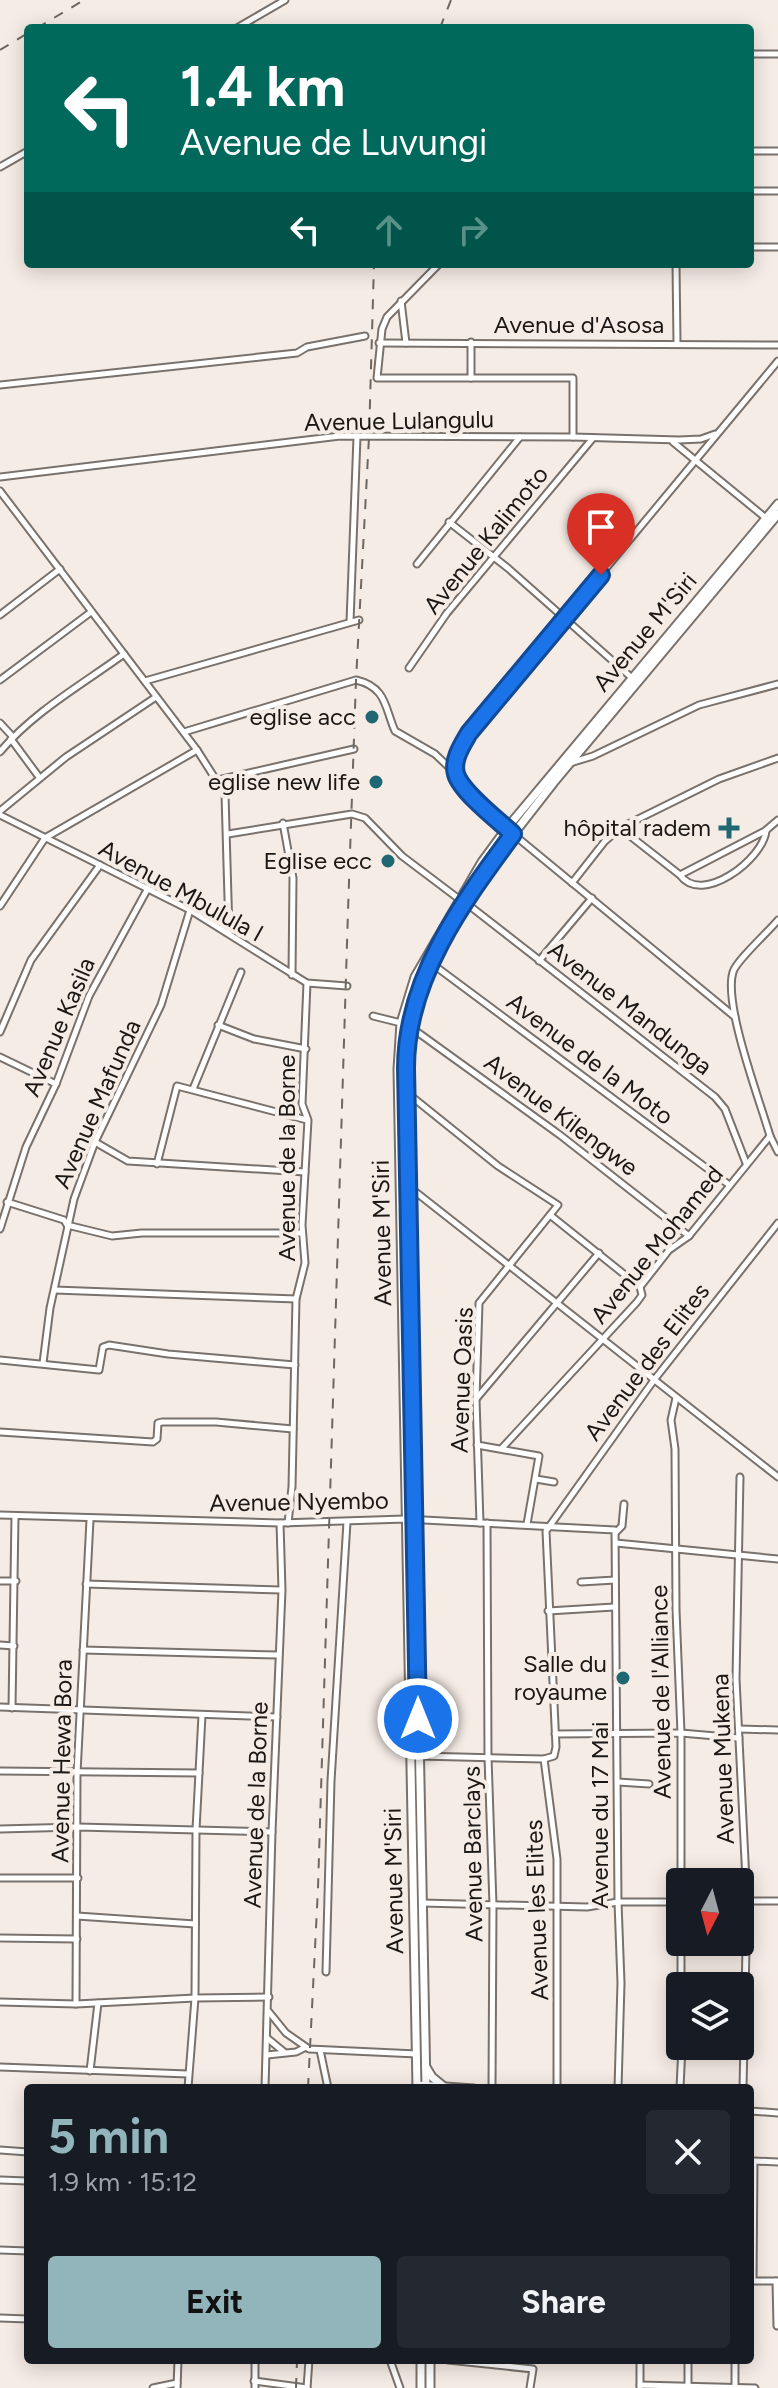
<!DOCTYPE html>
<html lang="en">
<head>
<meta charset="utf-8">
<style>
  body { margin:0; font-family:Figtree,sans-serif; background:#242831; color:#f1f3f6; height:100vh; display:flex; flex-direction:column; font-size:30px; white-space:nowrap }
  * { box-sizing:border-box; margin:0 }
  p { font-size:26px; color:#9ea1a6 }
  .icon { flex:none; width:44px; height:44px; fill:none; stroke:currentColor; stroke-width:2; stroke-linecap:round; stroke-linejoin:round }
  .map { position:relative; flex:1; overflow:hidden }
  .panel { position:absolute; left:24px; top:2084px; width:730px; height:280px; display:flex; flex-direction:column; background:#171b24; border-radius:8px; box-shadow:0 4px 20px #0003 }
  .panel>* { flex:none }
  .top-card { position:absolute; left:24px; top:24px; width:730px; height:244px; border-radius:8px; box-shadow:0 4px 20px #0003; background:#00695c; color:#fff; overflow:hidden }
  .needle { width:52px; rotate:186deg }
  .controls { position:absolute; left:666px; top:1868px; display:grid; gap:16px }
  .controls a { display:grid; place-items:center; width:88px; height:88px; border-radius:8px; background:#171b24; box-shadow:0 4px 20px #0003; font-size:40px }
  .pin { position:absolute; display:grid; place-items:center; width:68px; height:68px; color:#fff; margin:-82px -34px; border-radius:50% 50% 50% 0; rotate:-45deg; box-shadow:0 0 8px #0007 }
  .pin .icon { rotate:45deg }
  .me { position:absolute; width:88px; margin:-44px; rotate:0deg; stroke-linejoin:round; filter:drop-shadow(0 0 6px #0008) }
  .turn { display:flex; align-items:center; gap:28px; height:168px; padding:0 24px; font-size:36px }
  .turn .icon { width:104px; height:104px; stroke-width:2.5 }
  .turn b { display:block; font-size:56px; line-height:68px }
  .lanes { display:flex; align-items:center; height:76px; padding:0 24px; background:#0003; justify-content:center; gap:40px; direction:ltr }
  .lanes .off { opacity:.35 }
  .round { display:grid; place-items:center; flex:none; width:84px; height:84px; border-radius:8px; background:#242831 }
  .summary { display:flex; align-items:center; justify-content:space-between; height:136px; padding:0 24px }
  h1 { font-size:48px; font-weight:700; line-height:60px; color:#92b4bb }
  .cta { display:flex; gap:16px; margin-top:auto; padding:16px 24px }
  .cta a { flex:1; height:92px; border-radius:8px; background:#92b4bb; color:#111; font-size:32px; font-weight:700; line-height:92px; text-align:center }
  .cta a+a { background:#242831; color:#f1f3f6 }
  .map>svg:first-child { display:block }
</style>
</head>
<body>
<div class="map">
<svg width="778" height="2388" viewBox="0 0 778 2388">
  <rect width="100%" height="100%" fill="#f6ece6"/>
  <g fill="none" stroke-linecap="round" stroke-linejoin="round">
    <defs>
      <g id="minor">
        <path d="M237,28L285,0"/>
        <path d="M750,54H778"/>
        <path d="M750,151H778"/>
        <path d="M0,167L28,151"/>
        <path d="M750,191H778"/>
        <path d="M750,247H778"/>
        <path d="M439,264L387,317L382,329L377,378H573V437"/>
        <path d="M676,264L677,343"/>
        <path d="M401,301L406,343"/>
        <path d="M379,343L778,345"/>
        <path d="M471,378V342"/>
        <path d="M0,385L297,353L307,347L365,336"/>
        <path d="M673,442L767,519"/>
        <path d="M0,477L340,436L573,437L679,440L701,439L715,434"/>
        <path d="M0,491L197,750L225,794L229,933"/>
        <path d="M449,522L509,569L632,678"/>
        <path d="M417,564L520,437"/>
        <path d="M0,615L60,569"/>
        <path d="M350,622L357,437"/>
        <path d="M409,668L447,613L593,438"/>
        <path d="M0,680L91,612"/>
        <path d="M145,681L359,620"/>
        <path d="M0,723L13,737"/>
        <path d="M184,732L356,680C387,687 385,709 395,731L435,754L455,773"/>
        <path d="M11,739L39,777"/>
        <path d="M0,752C33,712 83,684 124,654"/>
        <path d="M570,763L593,756L699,705L778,684"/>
        <path d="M218,780L354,749"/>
        <path d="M0,811L66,757L156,697"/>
        <path d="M0,815L190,910L307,983L347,986"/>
        <path d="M283,823L293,878L292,975"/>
        <path d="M620,828L680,875L765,831L778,820"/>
        <path d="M228,834L352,814L365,818L402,856L459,899"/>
        <path d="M680,875C702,906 763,859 766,831"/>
        <path d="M572,883L605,841L620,828L719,779L778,758"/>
        <path d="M466,903L715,1097L725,1109L746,1163"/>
        <path d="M0,906L45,838L197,750"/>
        <path d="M778,920C769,931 736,961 733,972C723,1004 760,1101 770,1136L778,1152"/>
        <path d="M539,961L592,898"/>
        <path d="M431,963L728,1184"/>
        <path d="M373,1016L401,1023"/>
        <path d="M735,1017L513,834L464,787C449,769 458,751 469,733L778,361"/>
        <path d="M218,1025L254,1039L306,1049"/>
        <path d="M409,1026L560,1135L689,1236"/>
        <path d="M0,1032L31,960L100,865"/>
        <path d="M0,1057L56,1084"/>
        <path d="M193,1089L241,972"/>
        <path d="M406,1092L498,1166L558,1205L479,1303L476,1399L480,1523"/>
        <path d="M95,1142L128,1161L305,1172"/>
        <path d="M157,1164L177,1086L307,1120"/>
        <path d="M408,1186L778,1477"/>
        <path d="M7,1202L64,1220L67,1225L112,1236L142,1233H302"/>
        <path d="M550,1215L640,1287"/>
        <path d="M0,1229L26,1147L56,1084L89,996L147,890"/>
        <path d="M55,1290L296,1299"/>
        <path d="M0,1360L99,1370L103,1347L109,1345L168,1354L295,1365"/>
        <path d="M43,1363L50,1308L74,1199L95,1142L161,1005L190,910"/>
        <path d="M676,1398L671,1420L675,1449L676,1610L681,1733V1986"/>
        <path d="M476,1399L599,1253"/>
        <path d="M0,1432L153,1442L157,1439L158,1423L162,1422H216L293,1429"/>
        <path d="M477,1445L539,1456L527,1524"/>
        <path d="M502,1448L637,1302L642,1295L640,1287L669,1250L689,1236L770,1136"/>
        <path d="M740,1477L736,1679L747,1901L743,2088"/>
        <path d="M536,1479L554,1482"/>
        <path d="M0,1515L280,1523L405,1519L615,1530L618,1902L621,1983L618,2088"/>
        <path d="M288,1523L292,1487L296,1299L305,1263L302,1225L308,1120L302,1104L307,983"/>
        <path d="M487,1523L488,1757L493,1905L492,2088"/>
        <path d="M616,1532L622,1526L624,1504"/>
        <path d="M616,1543L778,1559"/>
        <path d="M0,1581H16"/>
        <path d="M581,1582L615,1580"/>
        <path d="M86,1584L281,1590"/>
        <path d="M548,1611L614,1607"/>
        <path d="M0,1645L14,1646"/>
        <path d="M83,1650L278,1655"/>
        <path d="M0,1707L277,1717"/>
        <path d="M12,1708L15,1516"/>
        <path d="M739,1729L778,1730"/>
        <path d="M555,1734L681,1733L739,1738"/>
        <path d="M419,1756L544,1759L557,1859V2088"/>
        <path d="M544,1759L554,1756L556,1747L546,1531L654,1380L778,1223"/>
        <path d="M0,1771L199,1773"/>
        <path d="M618,1782L649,1784"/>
        <path d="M0,1829L78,1827L272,1832"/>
        <path d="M0,1878H78"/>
        <path d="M740,1901H778"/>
        <path d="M422,1903L587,1907L618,1902H680"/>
        <path d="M77,1916L195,1924"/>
        <path d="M0,1938L77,1939"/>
        <path d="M326,1972L331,1781L347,1522"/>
        <path d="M0,2002L76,2004L195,1998L269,1997"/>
        <path d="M76,2004L77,1773L90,1520"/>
        <path d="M269,2012L286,2033L309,2049L417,2054"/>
        <path d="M267,2038L284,2052"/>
        <path d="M320,2050L328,2088"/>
        <path d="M267,2055L296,2052L304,2048"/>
        <path d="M0,2067L188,2074"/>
        <path d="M90,2071L98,2003"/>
        <path d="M417,2084L474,2088"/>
        <path d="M188,2088L195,1998L196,1830L202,1715"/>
        <path d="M265,2088L272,1832L282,1590L280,1523"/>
        <path d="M680,2088L682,2046"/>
        <path d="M750,2111L778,2113"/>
        <path d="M0,2150L28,2152"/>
        <path d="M0,2180L28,2181"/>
        <path d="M0,2250L28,2251"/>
        <path d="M751,2281H777"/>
        <path d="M753,2281L754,2161L778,2162"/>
        <path d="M776,2281L777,2326"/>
        <path d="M0,2318L28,2319"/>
        <path d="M390,2360L400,2388"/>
        <path d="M448,2360L533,2369L530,2388"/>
        <path d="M254,2381L307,2388"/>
        <path d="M640,2385L755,2388"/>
        <path d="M640,2387V2360"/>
        <path d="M688,2387V2360"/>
        <path d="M153,2388L177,2383"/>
        <path d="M177,2388L178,2360"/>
        <path d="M255,2388V2360"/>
        <path d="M307,2388L309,2360"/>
        <path d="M735,2388V2360"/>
      </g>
      <g id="highway">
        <path d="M426,2067L432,2077L443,2086"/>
        <path d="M417,2088L398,1069L401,1023L415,977L482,862L507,828L778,504"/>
        <path d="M426,2088L406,1068L410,1019L422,980L443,939L490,864L554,782L778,514"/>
        <path d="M421,2360V2388"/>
        <path d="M430,2360V2388"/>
      </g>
    </defs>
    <use href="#minor" stroke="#79716b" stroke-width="9"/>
    <use href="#highway" stroke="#79716b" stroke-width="11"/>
    <use href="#minor" stroke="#fff" stroke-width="5"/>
    <use href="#highway" stroke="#fff" stroke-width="7"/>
    <g stroke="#6d6764" stroke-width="2" stroke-dasharray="10 10" stroke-linecap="butt">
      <path d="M37,28L84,0"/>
      <path d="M440,28L451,0"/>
      <path d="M0,50L28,33"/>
      <path d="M308,2088L318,1888L348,911L356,680L369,437L374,264"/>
      <path d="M296,2388L297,2360"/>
    </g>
  </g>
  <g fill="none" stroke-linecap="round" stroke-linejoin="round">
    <defs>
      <path id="route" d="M418,1719L406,1068C406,979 462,903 513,834C499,821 461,792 456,774C452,760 462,745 469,733L601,575"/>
    </defs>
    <use href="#route" stroke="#114b97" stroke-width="20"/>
    <use href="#route" stroke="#1a73e8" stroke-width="14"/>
  </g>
  <g fill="#1e6773" stroke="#f6ece6" stroke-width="3">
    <circle cx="372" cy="717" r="8"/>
    <circle cx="376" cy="782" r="8"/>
    <path d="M725 816h8v8h8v8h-8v8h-8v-8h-8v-8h8z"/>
    <circle cx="388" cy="861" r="8"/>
    <circle cx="623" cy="1678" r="8"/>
  </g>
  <g text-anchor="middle" stroke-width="8" stroke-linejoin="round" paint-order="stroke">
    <g font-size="24" fill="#1b1715" stroke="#f6ece6">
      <text x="579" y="333">Avenue d'Asosa</text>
      <text transform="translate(399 421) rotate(-1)" y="8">Avenue Lulangulu</text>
      <text transform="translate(486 540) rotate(-51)" y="8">Avenue Kalimoto</text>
      <text transform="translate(645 632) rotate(-50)" y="8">Avenue M'Siri</text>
      <text transform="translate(181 891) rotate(29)" y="8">Avenue Mbulula I</text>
      <text transform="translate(630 1008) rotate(38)" y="8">Avenue Mandunga</text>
      <text transform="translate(59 1027) rotate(-67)" y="8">Avenue Kasila</text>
      <text transform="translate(590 1059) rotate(37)" y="8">Avenue de la Moto</text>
      <text transform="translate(97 1104) rotate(-66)" y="8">Avenue Mafunda</text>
      <text transform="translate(561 1115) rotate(37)" y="8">Avenue Kilengwe</text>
      <text transform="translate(287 1158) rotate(-90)" y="8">Avenue de la Borne</text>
      <text transform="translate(382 1233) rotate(-91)" y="8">Avenue M'Siri</text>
      <text transform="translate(657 1245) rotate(-51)" y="8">Avenue Mohamed</text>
      <text transform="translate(647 1362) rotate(-53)" y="8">Avenue des Elites</text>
      <text transform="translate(462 1380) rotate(-88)" y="8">Avenue Oasis</text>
      <text transform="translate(299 1502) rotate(-1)" y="8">Avenue Nyembo</text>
      <text transform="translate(661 1692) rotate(-91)" y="8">Avenue de l'Alliance</text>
      <text transform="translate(723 1759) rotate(-92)" y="8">Avenue Mukena</text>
      <text transform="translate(62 1761) rotate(-89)" y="8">Avenue Hewa Bora</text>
      <text transform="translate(256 1805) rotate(-88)" y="8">Avenue de la Borne</text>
      <text transform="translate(600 1815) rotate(-90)" y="8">Avenue du 17 Mai</text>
      <text transform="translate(473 1854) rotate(-91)" y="8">Avenue Barclays</text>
      <text transform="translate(394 1881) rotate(-91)" y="8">Avenue M'Siri</text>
      <text transform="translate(537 1910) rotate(-92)" y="8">Avenue les Elites</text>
    </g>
    <g font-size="24" fill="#1b1715" stroke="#f6ece6" text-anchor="end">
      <text x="356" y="725">eglise acc</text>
      <text x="360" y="790">eglise new life</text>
      <text x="711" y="836">hôpital radem</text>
      <text x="372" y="869">Eglise ecc</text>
      <text x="607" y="1672">Salle du<tspan x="607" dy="28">royaume</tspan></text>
    </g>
  </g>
</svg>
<div class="controls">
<a><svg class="needle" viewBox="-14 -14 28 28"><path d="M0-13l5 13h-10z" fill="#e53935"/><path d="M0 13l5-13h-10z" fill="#9ea1a6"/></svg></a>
<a><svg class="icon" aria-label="layers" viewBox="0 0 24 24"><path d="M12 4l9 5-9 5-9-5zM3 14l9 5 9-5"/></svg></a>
</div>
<div class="pin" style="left:601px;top:575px;background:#d93025"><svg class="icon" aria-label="arrive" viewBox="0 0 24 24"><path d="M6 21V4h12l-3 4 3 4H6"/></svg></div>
<svg class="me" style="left:418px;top:1719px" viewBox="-20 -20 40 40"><circle r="17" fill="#1a73e8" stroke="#fff" stroke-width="3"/><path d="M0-11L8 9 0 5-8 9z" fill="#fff"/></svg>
<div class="top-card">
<div class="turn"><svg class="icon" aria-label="left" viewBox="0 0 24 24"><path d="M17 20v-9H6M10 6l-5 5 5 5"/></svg><div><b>1.4 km</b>Avenue de Luvungi</div></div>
<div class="lanes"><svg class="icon" aria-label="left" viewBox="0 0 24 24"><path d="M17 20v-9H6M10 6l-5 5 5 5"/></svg><svg class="icon off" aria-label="ahead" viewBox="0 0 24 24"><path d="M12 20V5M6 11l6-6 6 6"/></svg><svg class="icon off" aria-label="right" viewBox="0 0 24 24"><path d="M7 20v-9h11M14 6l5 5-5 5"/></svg></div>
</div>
<section class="panel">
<div class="summary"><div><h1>5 min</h1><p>1.9 km · 15:12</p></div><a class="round"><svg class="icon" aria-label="close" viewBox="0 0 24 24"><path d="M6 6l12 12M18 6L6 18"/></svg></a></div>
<div class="cta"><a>Exit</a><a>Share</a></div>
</section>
</div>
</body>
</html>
